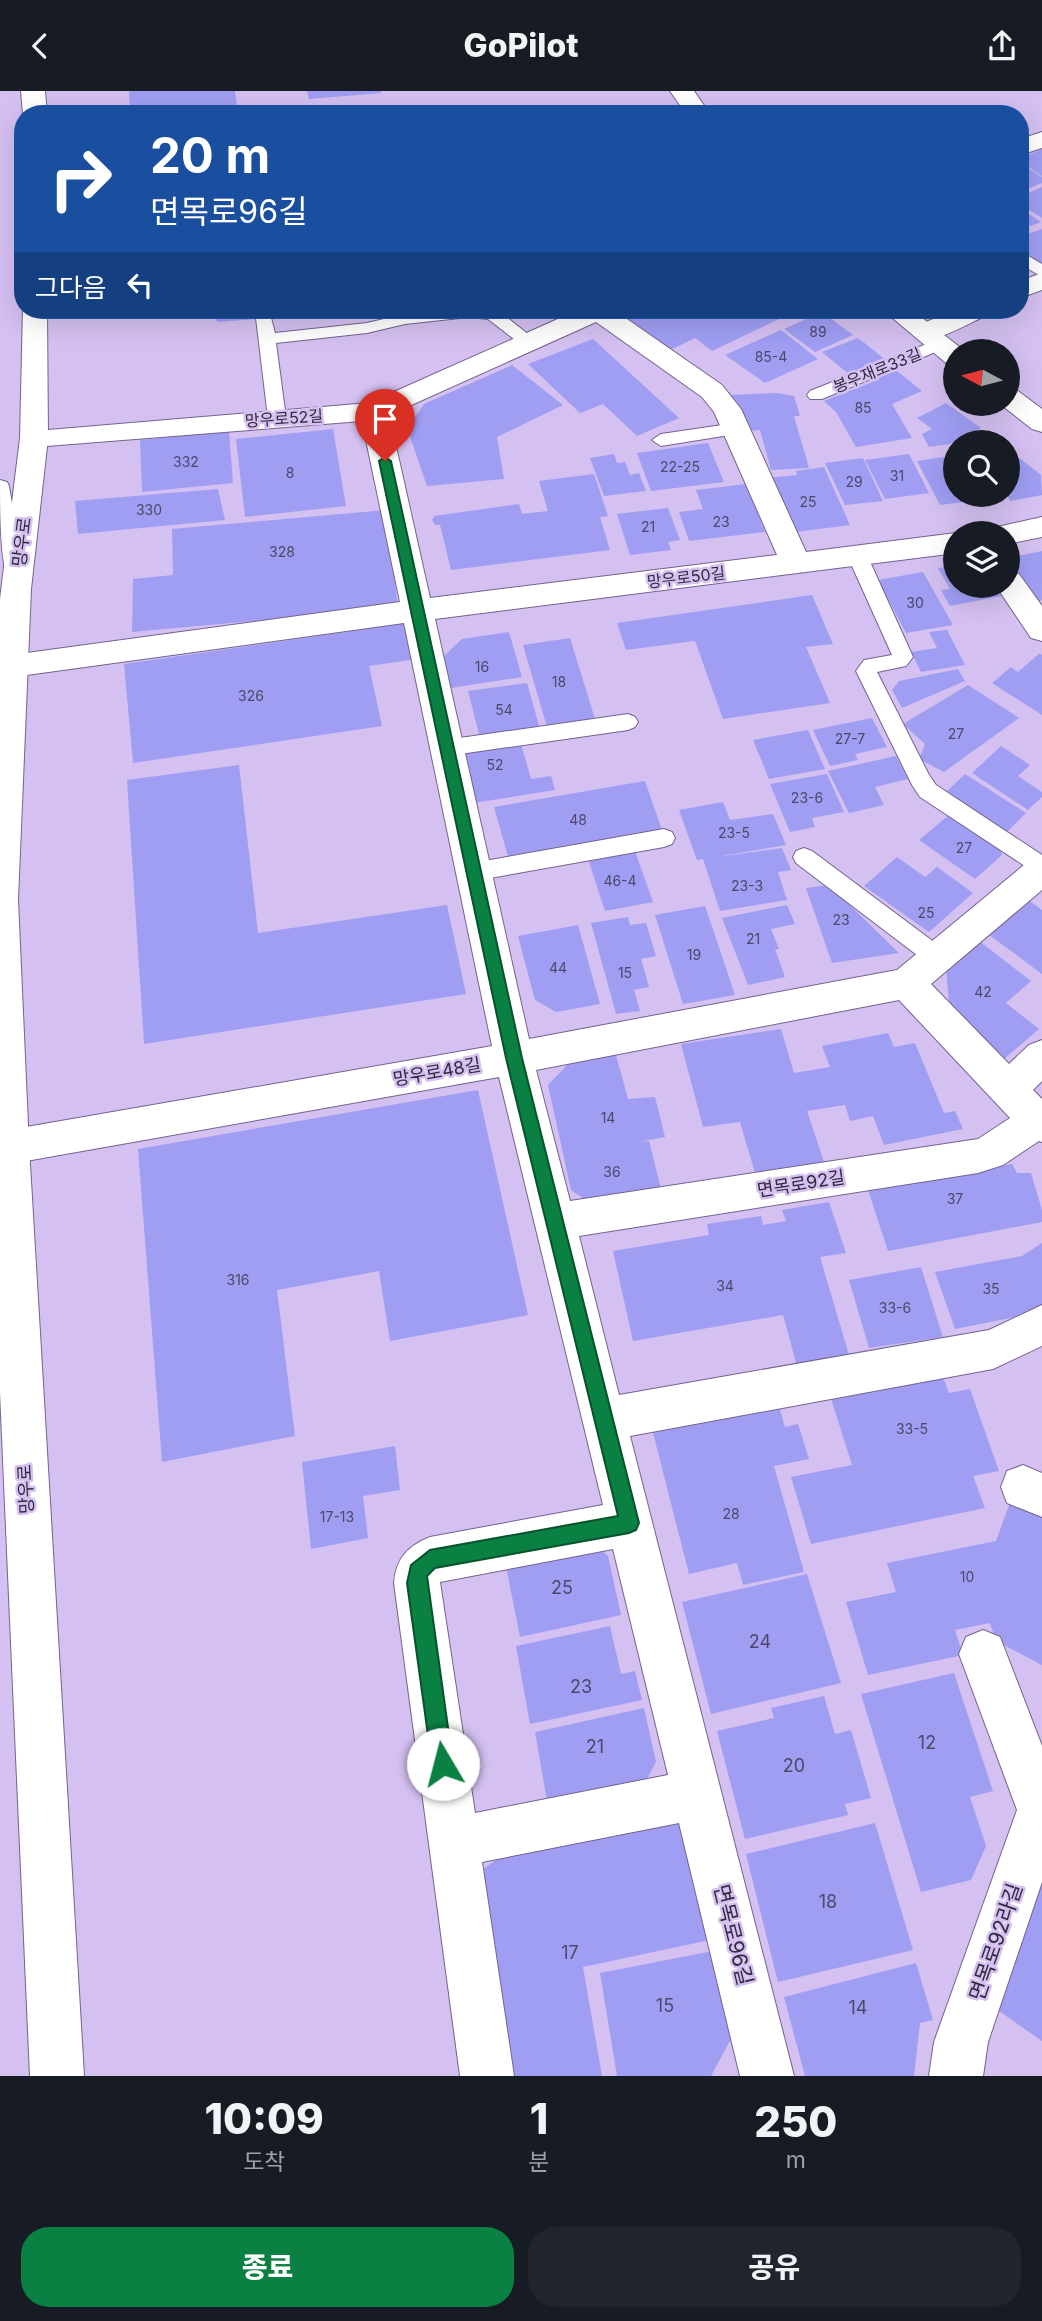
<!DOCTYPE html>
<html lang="ko">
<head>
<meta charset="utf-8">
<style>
  body { margin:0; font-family:Inter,"Noto Sans KR",sans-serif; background:#20242c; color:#f1f3f6; height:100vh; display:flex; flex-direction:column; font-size:26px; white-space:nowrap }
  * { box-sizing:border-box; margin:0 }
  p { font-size:23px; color:#9ea1a6 }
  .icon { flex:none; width:38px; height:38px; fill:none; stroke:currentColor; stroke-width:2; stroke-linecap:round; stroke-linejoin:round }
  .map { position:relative; height:1985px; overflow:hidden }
  .drawer { display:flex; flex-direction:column; background:#171b24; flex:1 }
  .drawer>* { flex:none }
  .guide { position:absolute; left:14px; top:14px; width:1015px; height:214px; border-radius:28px; box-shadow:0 7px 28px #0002; background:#1a4fa0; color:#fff; overflow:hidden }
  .needle { width:46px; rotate:277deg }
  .buttons { position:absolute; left:943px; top:248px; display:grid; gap:14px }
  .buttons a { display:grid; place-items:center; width:77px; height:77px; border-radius:50%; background:#171b24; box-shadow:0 7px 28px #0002; font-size:35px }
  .pin { position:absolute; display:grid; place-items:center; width:60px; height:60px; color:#fff; margin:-72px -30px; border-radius:50% 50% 50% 0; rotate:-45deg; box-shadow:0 0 7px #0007 }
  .pin .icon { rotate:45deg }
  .me { position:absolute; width:77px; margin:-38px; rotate:352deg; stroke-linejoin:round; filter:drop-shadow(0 0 5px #0008) }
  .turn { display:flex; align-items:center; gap:24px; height:147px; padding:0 21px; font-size:32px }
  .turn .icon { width:91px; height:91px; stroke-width:2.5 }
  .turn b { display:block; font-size:49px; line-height:60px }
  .then { display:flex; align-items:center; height:66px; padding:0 21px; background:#0003; gap:14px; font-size:26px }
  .eta { display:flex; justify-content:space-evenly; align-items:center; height:119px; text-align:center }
  .eta b { font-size:42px; font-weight:800; line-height:49px }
  .primary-button { display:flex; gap:14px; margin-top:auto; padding:14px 21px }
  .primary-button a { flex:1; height:80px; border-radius:28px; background:#0b8043; color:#fff; font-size:28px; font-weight:800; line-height:80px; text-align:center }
  .primary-button a+a { background:#20242c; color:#f1f3f6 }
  header { display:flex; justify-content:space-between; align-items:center; height:91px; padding:0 21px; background:#171b24; font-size:32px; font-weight:800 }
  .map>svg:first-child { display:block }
</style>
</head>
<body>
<header><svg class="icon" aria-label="back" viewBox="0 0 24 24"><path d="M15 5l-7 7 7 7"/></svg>GoPilot<svg class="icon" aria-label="share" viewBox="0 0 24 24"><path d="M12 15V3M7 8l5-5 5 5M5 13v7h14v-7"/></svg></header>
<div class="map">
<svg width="1042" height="1985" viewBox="0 0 1042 1985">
  <rect width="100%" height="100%" fill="#d4c0f1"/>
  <g fill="#a09ef3">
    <path d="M129,0H235L237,14L130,23Z"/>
    <path d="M307,0H381V2L309,8Z"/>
    <path d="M1042,58V85L1020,70V67Z"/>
    <path d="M1020,72L1042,86V92L1020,101Z"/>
    <path d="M1042,96V127L1020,113V106Z"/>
    <path d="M1020,117L1041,131L1020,139Z"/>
    <path d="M1042,138V173L1020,157V146Z"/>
    <path d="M130,219H174V221L130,225Z"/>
    <path d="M206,219H343V221L218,231Z"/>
    <path d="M639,219H798L712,260L695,247L670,259L625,225Z"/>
    <path d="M822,221L853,244L815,261L784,238Z"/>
    <path d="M781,239L818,268L765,292L725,264Z"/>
    <path d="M858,247L886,269L850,284L822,261Z"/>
    <path d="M593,248L679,327L637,345L603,313L580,322L528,273Z"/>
    <path d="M512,274L563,314L497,346L504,388L427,395L407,337L424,313Z"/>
    <path d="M892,276L922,300L892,313L912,347L856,356L836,321L824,310L880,288L874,283Z"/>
    <path d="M777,302L794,305L800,325H794L809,377L771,379L760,339L743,340L729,304Z"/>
    <path d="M946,312L981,337L950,353L929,356L922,343L932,338L917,327Z"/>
    <path d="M333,338L346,415L245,426L236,348Z"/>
    <path d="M229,340L233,392L142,401L140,349Z"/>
    <path d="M708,352L724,391L651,400L637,362Z"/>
    <path d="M1008,358L1041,384L1042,404L1010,410L1007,404Z"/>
    <path d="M614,363L617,372L625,371L630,384L639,382L646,400L604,405L590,367Z"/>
    <path d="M909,363L929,402L885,408L865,369Z"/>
    <path d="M956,364V404H992L993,407L940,414L917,370Z"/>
    <path d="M863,367L883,410L845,414L825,372Z"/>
    <path d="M824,376L850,434L788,442L766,387L797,384L796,380Z"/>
    <path d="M594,383L608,425L600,426L610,459L451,479L440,434H435L432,429L434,425L519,413L522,423L548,420L539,390Z"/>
    <path d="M746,393L765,441L689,450L679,421L703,418L696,399Z"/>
    <path d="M218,398L225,429L78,443L75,410Z"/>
    <path d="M668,417L680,449L668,451L671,459L630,464L617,423Z"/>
    <path d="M386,419L398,517L132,541L133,488L173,484L172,438Z"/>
    <path d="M1042,460V509L1034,511L1008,473V467Z"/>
    <path d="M956,474V495H1002L1007,504L950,515L941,499L950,498L938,477Z"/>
    <path d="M923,481L953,534L906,542L878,489Z"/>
    <path d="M812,504L833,553L806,556L830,612L723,628L695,550L626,559L617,532Z"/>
    <path d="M408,532L417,568L369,575L382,635L133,672L124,573Z"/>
    <path d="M947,539L965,574L921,581L911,561L937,557L929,541Z"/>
    <path d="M509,541L522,586L451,597L443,566L462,548Z"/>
    <path d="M570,547L595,628L547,636L523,554Z"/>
    <path d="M1040,562L1042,564V624L992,592L1011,576L1018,581Z"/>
    <path d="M958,578L965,590L902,617L892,599L899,590Z"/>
    <path d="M527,592L540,638L480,647L468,600Z"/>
    <path d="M968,594L1019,627L944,681L919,668L925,653L903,633Z"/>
    <path d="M872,627L887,656L855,663L858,669L830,675L813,639Z"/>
    <path d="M808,639L825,678L769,688L753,649Z"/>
    <path d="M521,653L531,688L551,685L555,699L473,712L460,662Z"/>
    <path d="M1001,655L1030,674L1018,685L1042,701V706L1028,719L972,682Z"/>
    <path d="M896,665L908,688L875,696L884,714L849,722L828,680Z"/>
    <path d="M239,674L258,842L447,814L466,903L144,953L127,689Z"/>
    <path d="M827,683L844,721L812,727L815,736L790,741L770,693Z"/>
    <path d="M965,683L1026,722L1007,741L945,702Z"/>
    <path d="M645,690L663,742L509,769L494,716Z"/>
    <path d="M723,711L730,729L773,723L786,754L717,766L782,757L791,779L778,781L787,809L720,820L703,768L697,769L679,719Z"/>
    <path d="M955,719L995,747L1002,764L975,788L919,749Z"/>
    <path d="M635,760L653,811L605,820L588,768Z"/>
    <path d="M897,766L925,786L937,776L973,802L929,841L864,795Z"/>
    <path d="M829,794L899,862L832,872L806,797Z"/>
    <path d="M1027,808L1042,819V883L988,843Z"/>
    <path d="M787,814L795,833L771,838L779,858H775L785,886L748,894L722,827Z"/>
    <path d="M705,815L735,904L683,913L655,824Z"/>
    <path d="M628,826L630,834L646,832L656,865L641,868L649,896L634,899L640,920L616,923L591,832Z"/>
    <path d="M578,834L600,913L556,921L535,909L518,845Z"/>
    <path d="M978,849L1031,890L1006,912L1039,938L1003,969L950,925L946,875Z"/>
    <path d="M781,938L794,982L830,976L822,955L888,942L894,956L915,952L944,1022L955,1020L963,1038L884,1054L873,1025L850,1030L845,1014L807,1020L824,1071L755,1082L740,1031L703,1036L681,953Z"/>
    <path d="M616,964L628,1008L655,1006L665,1046L639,1051L649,1050L663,1106L596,1116L571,1099L548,994L573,968Z"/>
    <path d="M478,999L528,1224L390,1250L379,1180L277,1199L295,1345L162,1371L138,1058Z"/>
    <path d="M1012,1073L1017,1082H1031L1042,1119V1131L888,1160L867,1096Z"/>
    <path d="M829,1111L846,1162L820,1166L852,1274L799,1282L783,1224L633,1250L613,1160L709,1144L707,1133L761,1125L763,1134L786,1130L782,1119Z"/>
    <path d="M1042,1152V1214L1026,1224L955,1238L935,1181L1022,1165Z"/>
    <path d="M921,1176L943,1246L869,1257L849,1189Z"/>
    <path d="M939,1276L949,1302L970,1298L999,1380L973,1385L985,1417L811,1453L791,1386L852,1374L828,1298Z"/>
    <path d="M775,1301L785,1336L798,1333L809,1368L774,1375L804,1481L743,1494L737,1472L689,1483L649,1326Z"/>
    <path d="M395,1355L400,1399L363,1405L368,1447L311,1458L302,1371Z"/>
    <path d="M1012,1406L1042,1421V1574L996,1550L990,1532L955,1539L963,1564L868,1584L846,1511L896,1501L887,1472L996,1450Z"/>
    <path d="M594,1452L608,1465L621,1524L520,1546L505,1470Z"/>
    <path d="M807,1483L841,1592L711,1623L682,1511Z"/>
    <path d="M610,1535L621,1583L635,1580L642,1609L530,1633L516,1555Z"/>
    <path d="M954,1582L993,1700L970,1706L986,1755L971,1789L921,1801L861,1603Z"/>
    <path d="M824,1605L835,1643L851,1639L871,1707L845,1713L848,1724L745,1748L717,1640L774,1627L771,1617Z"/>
    <path d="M644,1617L656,1671L640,1701L549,1721L535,1641Z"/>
    <path d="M685,1728L710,1849L583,1876L602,1985H511L482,1779L501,1765Z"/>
    <path d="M875,1732L913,1859L778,1891L746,1763Z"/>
    <path d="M1042,1749V1950L983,1909Z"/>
    <path d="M713,1860L731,1948L711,1985H617L600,1882Z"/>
    <path d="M916,1872L933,1929L920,1932L914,1985H805L784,1906Z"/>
  </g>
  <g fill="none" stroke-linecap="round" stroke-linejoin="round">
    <defs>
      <g id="service">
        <path d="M1020,160L1042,173V186L1020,173Z"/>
        <path d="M443,219L499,220L538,251L529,256L523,255L488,228L469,226L405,233L367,242L276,252L286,327L277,333L268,327L256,227L258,223H270L275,242L367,232L405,223Z"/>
        <path d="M939,248L945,249L948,253L945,257L822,308H810L807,304L810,300Z"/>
        <path d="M736,332L742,334L745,338L742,342L661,355L652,349L661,343Z"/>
        <path d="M0,389L7,391L9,395L23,477L20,482H6C0,461 0,414 0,389Z"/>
        <path d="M857,457L864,459L867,464L913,566L906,575L877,581L929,684L936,694L1042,764V784L1034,781L920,706L912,694L856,580L864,569L892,564L847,464L850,459Z"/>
        <path d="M628,623L635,626L638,631L635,636L628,639L446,665L439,663L435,657L439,651L446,649Z"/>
        <path d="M664,738L672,741L675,747L672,753L664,756L473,790L465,787L462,781L465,775L473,772Z"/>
        <path d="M804,757L812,760L946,860L950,867L946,874L938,876L930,874L796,772L793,766L796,760Z"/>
      </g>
      <g id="minor">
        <path d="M1042,41V57L1020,64V48Z"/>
        <path d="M1042,182V199L1020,207V190Z"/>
        <path d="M578,219H614L722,294L741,318L806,461L956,442L959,443H956V462L435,528L529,948L897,879L1030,769L1042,765V799L931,893L1009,973L1029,954L1042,949V990L1033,999L1042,1008V1051L1039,1050L1003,1074L978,1082L579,1145L619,1304L989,1239L1042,1214V1255L993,1278L630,1345L794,1985H740L679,1732L482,1771L514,1985H460L394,1492C396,1467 408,1455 430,1446L603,1414L499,986L9,1073L0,1070V1042L9,1039L492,955L404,532L12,586L0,582L1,567L12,564L400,511L362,330L34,356L24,353L20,347L24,341L369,312ZM596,231L702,306L714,321L777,464L430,507L389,324ZM899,909L1010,1027L978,1048L570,1110L536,979ZM613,1458L668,1684L475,1722L440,1491Z"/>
        <path d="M954,219H989L985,225C965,234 938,252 917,247L913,241L917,235Z"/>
        <path d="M1042,426V446L1008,453V443H993L997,436Z"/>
        <path d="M1008,479L1019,483L1042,515V550L1031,547L996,495H1008Z"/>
        <path d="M1023,1374L1042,1382V1426L1007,1412L1001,1396L1007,1380Z"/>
        <path d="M983,1539L1000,1546L1042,1655V1791L988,1951L983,1985H929L934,1951L1017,1719L959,1563L966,1546Z"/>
      </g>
      <g id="tertiary">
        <path d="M670,0H694L710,23H686Z"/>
        <path d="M883,219H912L966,261H956V274L946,272Z"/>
        <path d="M1008,297L1018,300L1042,318V341L1032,338L1000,313H1008Z"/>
      </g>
      <g id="primary">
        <path d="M21,0H45L47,23H23Z"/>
        <path d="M23,216V219H47L48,347L31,498L18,809L29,1056L84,1985H30L0,1301V508L20,347Z"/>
      </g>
    </defs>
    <use href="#service" stroke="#75628e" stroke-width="2"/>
    <use href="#minor" stroke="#75628e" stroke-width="2"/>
    <use href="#tertiary" stroke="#75628e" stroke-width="2"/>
    <use href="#primary" stroke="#75628e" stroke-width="2"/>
    <use href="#service" fill="#fff" fill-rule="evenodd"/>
    <use href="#minor" fill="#fff" fill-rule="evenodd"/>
    <use href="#tertiary" fill="#fff" fill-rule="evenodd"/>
    <use href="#primary" fill="#fff" fill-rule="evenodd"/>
  </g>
  <path fill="#0b8043" stroke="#07532c" stroke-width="2" d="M385,366L391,370L522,967L639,1432L636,1439L629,1442L435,1477L427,1485L453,1673L450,1681L443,1683L435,1681L432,1673L407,1492L411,1474L430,1459L618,1425L506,967L379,370Z"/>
  <g text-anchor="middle" stroke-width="5" stroke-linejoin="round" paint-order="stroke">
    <g font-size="14" fill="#4e476a">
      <text x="818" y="246">89</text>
      <text x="771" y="271">85-4</text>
      <text x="863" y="322">85</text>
      <text x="186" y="376">332</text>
      <text x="680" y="381">22-25</text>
      <text x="290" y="387">8</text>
      <text x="897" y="390">31</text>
      <text x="854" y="396">29</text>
      <text x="808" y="416">25</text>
      <text x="149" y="424">330</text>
      <text x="721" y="436">23</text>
      <text x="648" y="441">21</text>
      <text x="282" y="466">328</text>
      <text x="915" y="517">30</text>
      <text x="482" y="581">16</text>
      <text x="559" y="596">18</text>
      <text x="251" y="610">326</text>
      <text x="504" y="624">54</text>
      <text x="956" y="648">27</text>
      <text x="850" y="653">27-7</text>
      <text x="495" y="679">52</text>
      <text x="807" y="712">23-6</text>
      <text x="578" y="734">48</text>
      <text x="734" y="747">23-5</text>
      <text x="964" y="762">27</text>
      <text x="620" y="795">46-4</text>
      <text x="747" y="800">23-3</text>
      <text x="926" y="827">25</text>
      <text x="841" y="834">23</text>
      <text x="753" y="853">21</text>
      <text x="694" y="869">19</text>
      <text x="558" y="882">44</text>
      <text x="625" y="887">15</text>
      <text x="983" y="906">42</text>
      <text x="608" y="1032">14</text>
      <text x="612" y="1086">36</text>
      <text x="955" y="1113">37</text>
      <text x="238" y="1194">316</text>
      <text x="725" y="1200">34</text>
      <text x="991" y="1203">35</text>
      <text x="895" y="1222">33-6</text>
      <text x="912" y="1343">33-5</text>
      <text x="731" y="1428">28</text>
      <text x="337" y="1431">17-13</text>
      <text x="967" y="1491">10</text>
    </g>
    <g font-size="16" fill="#322a3c" stroke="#d4c0f1">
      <text transform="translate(877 279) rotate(-22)" y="6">봉우재로33길</text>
      <text transform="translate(284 327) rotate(-4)" y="6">망우로52길</text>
      <text transform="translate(686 486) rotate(-7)" y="6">망우로50길</text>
    </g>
    <g font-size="18" fill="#322a3c" stroke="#d4c0f1">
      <text transform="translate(22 451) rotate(-83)" y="6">망우로</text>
      <text transform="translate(437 981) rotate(-10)" y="6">망우로48길</text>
      <text transform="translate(801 1093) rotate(-9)" y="6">면목로92길</text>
      <text transform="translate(26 1398) rotate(-93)" y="6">망우로</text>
    </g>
    <g font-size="18" fill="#4e476a">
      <text x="562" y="1503">25</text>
      <text x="760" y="1557">24</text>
      <text x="581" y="1602">23</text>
      <text x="927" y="1658">12</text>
      <text x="595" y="1662">21</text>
      <text x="794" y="1681">20</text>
      <text x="828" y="1817">18</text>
      <text x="570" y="1868">17</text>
      <text x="665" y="1921">15</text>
      <text x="858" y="1923">14</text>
    </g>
    <g font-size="21" fill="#322a3c" stroke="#d4c0f1">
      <text transform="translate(733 1844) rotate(76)" y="7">면목로96길</text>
      <text transform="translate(996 1851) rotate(-71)" y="7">면목로92라길</text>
    </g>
  </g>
</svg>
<div class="buttons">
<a><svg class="needle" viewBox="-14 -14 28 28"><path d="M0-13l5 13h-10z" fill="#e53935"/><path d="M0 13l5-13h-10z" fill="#9ea1a6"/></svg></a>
<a><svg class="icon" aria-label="search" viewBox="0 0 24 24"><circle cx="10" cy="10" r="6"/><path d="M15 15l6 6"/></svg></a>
<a><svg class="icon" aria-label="layers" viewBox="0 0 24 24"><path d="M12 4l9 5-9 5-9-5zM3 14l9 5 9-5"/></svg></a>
</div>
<div class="pin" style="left:385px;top:370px;background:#d93025"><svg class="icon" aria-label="arrive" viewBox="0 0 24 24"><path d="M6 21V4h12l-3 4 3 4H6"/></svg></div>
<svg class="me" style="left:443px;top:1673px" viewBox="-20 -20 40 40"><circle r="19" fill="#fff"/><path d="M0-13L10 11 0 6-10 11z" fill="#0b8043"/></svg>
<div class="guide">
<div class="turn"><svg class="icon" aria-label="right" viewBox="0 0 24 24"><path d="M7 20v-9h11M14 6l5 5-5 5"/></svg><div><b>20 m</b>면목로96길</div></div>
<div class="then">그다음<svg class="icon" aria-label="left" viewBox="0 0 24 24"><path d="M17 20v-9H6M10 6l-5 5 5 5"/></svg></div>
</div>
</div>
<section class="drawer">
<div class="eta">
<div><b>10:09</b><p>도착</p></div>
<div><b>1</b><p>분</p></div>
<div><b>250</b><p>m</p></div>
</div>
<div class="primary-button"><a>종료</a><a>공유</a></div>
</section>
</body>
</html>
